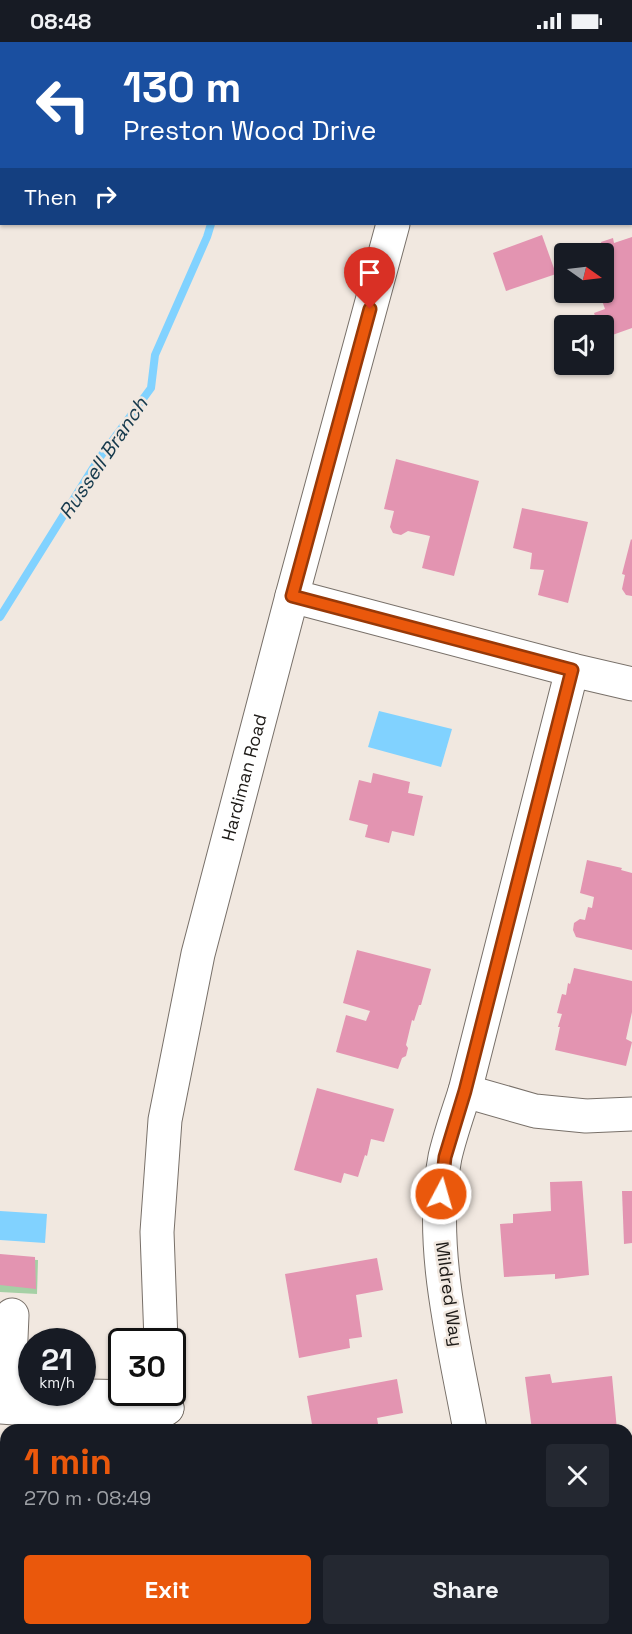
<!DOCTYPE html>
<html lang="en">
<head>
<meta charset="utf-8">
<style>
  body { margin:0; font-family:"Space Grotesk",sans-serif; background:#242831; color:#f1f3f6; height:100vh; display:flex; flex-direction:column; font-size:22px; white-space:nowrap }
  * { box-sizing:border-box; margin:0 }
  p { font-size:20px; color:#9ea1a6 }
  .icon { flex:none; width:33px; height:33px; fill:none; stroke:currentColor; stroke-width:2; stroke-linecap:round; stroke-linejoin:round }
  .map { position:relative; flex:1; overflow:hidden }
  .side { position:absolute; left:0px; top:1382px; width:633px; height:212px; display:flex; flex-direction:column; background:#171b24; border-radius:18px 18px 0 0; box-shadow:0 2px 4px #0004 }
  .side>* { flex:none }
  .guide { position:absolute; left:0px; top:0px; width:633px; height:183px; box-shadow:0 2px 4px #0004; background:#1a4fa0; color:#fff; overflow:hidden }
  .needle { width:39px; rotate:104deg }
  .buttons { position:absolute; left:554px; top:201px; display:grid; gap:12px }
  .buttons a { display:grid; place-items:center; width:60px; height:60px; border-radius:6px; background:#171b24; box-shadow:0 2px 4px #0004; font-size:30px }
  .speed { position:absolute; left:18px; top:1286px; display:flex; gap:12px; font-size:30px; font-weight:700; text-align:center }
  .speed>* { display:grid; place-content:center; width:78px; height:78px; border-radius:50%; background:#171b24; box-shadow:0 2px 4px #0004; line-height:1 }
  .speed small { font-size:15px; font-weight:400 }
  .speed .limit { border:3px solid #111; border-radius:9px; background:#fff; color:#111 }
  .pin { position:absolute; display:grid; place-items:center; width:51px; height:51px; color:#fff; margin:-62px -26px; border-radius:50% 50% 50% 0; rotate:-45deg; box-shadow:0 0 6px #0007 }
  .pin .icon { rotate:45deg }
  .me { position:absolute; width:66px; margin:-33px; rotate:6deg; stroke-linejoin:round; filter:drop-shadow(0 0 4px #0008) }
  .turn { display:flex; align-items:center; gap:21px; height:126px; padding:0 24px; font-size:27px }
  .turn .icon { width:78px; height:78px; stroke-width:2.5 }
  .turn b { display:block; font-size:42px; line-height:51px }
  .then { display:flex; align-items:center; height:57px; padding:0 24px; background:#0003; gap:12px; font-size:22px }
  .round { display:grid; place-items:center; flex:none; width:63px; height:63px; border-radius:6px; background:#242831 }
  .headline { display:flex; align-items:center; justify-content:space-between; height:102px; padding:0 24px }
  h1 { font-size:36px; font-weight:700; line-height:45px; color:#ea580c }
  .primary-button { display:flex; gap:12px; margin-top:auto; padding:12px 24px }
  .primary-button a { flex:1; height:69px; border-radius:6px; background:#ea580c; color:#fff; font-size:24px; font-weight:700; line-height:69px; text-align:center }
  .primary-button a+a { background:#242831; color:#f1f3f6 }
  .status { display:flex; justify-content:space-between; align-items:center; height:42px; padding:0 30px; background:#171b24; direction:ltr }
  .status svg { height:16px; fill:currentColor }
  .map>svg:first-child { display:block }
</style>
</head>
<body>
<div class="status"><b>08:48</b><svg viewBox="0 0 49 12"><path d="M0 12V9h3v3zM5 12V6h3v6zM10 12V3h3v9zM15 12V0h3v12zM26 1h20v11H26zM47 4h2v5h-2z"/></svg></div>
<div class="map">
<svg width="632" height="1592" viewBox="0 0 632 1592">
  <rect width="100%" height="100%" fill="#f1e8e0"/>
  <path fill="#a5d0a5" d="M0,1217L38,1218L37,1252L0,1250Z"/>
  <g fill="#81d2ff">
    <path d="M379,669L452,687L441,725L368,705Z"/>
    <path d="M0,1169L47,1172L45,1201L0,1198Z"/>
  </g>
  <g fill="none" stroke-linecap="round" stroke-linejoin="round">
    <g stroke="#81d2ff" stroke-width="8">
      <path d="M264,2L265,0"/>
      <path d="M0,575L98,418L151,346L155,313L207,195L211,182"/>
    </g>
  </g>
  <g fill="#e394b1">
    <path d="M542,193L556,232L506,249L493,211Z"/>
    <path d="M632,195V286L604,296L603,284H599L594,271L605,267L599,250H603V212L586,211L602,205L601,200L613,196L614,201Z"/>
    <path d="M396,417L479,439L454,534L422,526L430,494L408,489L401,493L393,491L390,485L394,469L384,467Z"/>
    <path d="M522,466L588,480L568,561L538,553L544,528L530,527L532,511L513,506Z"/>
    <path d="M631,497L632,498V554L626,553L622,547L625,533L622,532Z"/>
    <path d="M373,731L410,740L408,751L423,754L414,794L392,789L389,801L365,795L368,783L349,778L359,738L371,741Z"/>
    <path d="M587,818L622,826L621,828L632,831V908L576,895L573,888L574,881L580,877L585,878L588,865L592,866L594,855L580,851Z"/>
    <path d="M357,908L431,927L421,963H419L414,979L412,978L406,1003L408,1006L406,1014L402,1016L398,1027L336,1010L346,973L366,979L370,969L343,961Z"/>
    <path d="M574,926L632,939V970L626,997L632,1000L626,1024L555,1008L560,985H558L562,972L557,971L562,952L566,953L568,941L570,942Z"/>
    <path d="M317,1046L394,1067L384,1100L371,1097L367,1114L365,1113L358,1135L344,1131L341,1141L294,1128Z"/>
    <path d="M582,1139L589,1233L555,1237V1232L504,1235L500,1182L513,1181V1172L551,1169L550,1140Z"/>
    <path d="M622,1149H632V1201L624,1202Z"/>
    <path d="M0,1212L35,1215L36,1247L0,1243Z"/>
    <path d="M377,1216L383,1248L356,1253L362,1295L349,1297L350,1306L299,1316L285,1232Z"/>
    <path d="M550,1332L552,1341L612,1334L617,1388H532L525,1335Z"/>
    <path d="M397,1337L403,1371L377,1376L379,1388H313L307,1354Z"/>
    <path d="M3,1477H6V1540L4,1539L0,1535V1486Z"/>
    <path d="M627,1554H632V1592H580V1589L592,1588V1587H627V1568H629Z"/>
    <path d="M427,1587H441L442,1592H407Z"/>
  </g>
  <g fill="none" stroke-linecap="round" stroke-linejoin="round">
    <defs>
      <g id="minor">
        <path d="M442,2V0"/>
        <path d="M292,554L572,628L632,642"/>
        <path d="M465,1049L535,1069L586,1074L632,1072"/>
        <path id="s1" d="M161,1299L157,1190L165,1078L198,912L292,554L393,182"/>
        <path d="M0,1365L29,1367L49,1384L138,1387L167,1366"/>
        <path d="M8,1365L12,1273"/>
        <path d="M29,1367L43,1353L136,1355L167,1366"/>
        <path d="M470,1388C454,1301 428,1202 445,1115C450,1093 458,1071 465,1049L572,628"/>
        <path d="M627,1492H632"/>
        <path d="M212,1587L214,1592"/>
        <path d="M506,1587V1592"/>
      </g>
    </defs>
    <use href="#minor" stroke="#787069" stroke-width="35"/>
    <use href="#minor" stroke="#fff" stroke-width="33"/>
  </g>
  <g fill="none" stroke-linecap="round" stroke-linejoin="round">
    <defs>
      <path id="route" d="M370,267L292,554L572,628L465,1049L445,1115L441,1152"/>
    </defs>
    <use href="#route" stroke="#983908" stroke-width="15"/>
    <use href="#route" stroke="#ea580c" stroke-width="10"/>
  </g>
  <g text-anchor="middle" stroke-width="5" stroke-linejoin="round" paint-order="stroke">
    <g font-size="18" fill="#1d1a17" stroke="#f1e8e0">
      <text dy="6" stroke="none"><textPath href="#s1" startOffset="573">Hardiman Road</textPath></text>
      <text transform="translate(449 1252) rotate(82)" y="6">Mildred Way</text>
    </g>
    <g font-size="20" font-style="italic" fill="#15394c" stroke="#f1e8e0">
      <text transform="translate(103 416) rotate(-56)" y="7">Russell Branch</text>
    </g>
  </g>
</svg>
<div class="buttons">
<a><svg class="needle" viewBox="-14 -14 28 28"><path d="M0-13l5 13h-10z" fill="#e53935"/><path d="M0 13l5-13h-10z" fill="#9ea1a6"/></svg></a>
<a><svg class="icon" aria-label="sound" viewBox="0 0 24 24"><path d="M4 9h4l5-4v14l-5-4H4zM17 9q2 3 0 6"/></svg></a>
</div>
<div class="speed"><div>21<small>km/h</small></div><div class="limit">30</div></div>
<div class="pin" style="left:370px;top:267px;background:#d93025"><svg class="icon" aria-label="arrive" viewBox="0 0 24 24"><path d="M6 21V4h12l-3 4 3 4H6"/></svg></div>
<svg class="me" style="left:441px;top:1152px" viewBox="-20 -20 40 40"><circle r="17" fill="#ea580c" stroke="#fff" stroke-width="3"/><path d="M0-11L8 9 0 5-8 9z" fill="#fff"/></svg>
<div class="guide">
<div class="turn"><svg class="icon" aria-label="left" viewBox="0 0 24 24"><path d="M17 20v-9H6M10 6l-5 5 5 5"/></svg><div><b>130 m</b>Preston Wood Drive</div></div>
<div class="then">Then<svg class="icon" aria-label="right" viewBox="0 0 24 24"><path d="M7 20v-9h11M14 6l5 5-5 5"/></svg></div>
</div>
<section class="side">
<div class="headline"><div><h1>1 min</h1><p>270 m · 08:49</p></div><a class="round"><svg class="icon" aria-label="close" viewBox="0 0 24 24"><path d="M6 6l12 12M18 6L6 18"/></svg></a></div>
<div class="primary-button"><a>Exit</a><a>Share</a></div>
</section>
</div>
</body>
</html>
